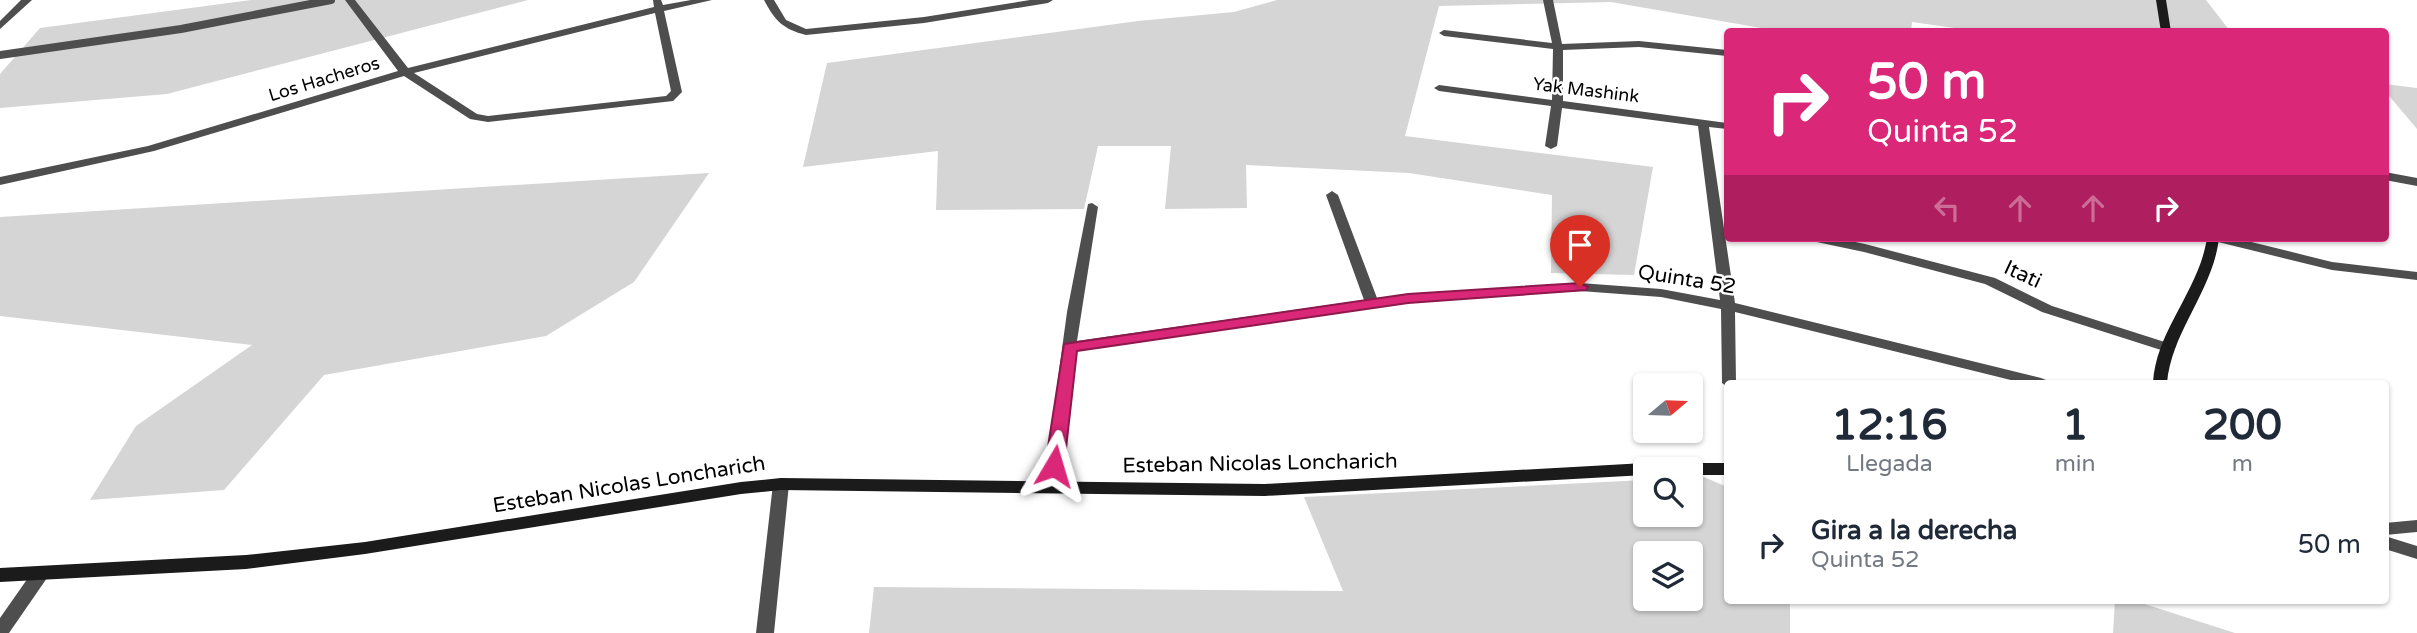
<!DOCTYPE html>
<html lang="es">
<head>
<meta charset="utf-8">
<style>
  body { margin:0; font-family:"Varela Round",sans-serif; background:#f2f2f3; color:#1f2937; height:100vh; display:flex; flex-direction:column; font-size:26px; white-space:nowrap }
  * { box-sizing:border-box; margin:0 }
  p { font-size:23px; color:#747a83 }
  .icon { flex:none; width:38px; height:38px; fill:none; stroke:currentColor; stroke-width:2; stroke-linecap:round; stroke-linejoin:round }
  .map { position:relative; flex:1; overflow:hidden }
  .drawer { position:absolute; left:1724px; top:380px; width:665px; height:224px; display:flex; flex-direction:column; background:#fff; border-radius:7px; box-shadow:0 2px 5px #0004 }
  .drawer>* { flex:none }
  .top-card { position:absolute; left:1724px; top:28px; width:665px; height:214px; border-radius:7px; box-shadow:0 2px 5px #0004; background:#db2777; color:#fff; overflow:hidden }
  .needle { width:46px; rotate:71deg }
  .controls { position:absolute; left:1633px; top:373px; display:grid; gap:14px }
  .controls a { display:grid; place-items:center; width:70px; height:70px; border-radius:7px; background:#fff; box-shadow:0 2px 5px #0004; font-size:35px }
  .pin { position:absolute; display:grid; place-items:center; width:60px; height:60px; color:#fff; margin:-72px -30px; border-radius:50% 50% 50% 0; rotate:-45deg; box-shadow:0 0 7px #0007 }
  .pin .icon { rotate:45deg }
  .me { position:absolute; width:77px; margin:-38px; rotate:7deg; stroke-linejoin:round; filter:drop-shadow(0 0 5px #0008) }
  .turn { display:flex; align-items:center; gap:24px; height:147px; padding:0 28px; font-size:32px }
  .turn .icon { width:91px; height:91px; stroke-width:2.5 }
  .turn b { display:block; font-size:49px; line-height:60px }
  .lanes { display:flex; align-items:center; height:66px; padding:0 28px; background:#0003; justify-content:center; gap:35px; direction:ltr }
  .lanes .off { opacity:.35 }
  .eta { display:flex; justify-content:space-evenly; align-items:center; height:119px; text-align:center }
  .eta b { font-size:42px; font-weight:800; line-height:49px }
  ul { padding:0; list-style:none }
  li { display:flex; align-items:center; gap:21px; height:91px; padding:0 28px }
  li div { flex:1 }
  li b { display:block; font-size:26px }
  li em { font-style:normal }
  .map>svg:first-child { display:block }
</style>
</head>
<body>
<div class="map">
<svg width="2417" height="633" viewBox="0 0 2417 633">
  <rect width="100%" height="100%" fill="#fff"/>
  <g fill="#d5d5d5" fill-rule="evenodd">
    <path d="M251,0H528L167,94L0,108V74L40,28Z"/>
    <path d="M1277,0H2206L2230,31L1983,32L1912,22L1911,31L1785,32L1611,2L1439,6L1405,136L1653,167L1634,275L1551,273L1552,195L1409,173L1246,165L1247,208L1165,209L1171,146H1098L1084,209L936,210L938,151L803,167L827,63L1138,21L1234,12Z"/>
    <path d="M2385,84L2417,88V129L2385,91Z"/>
    <path d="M709,173L634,282L546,336L324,375L224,490L90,500L136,426L252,345L0,316V217Z"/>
    <path d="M1704,477L1727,487V600H1790V633H869L874,587L1343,591L1304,497L1645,480V514H1690L1691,478ZM1690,553V598H1645V553Z"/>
    <path d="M2115,600H2132L2235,633H2113Z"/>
  </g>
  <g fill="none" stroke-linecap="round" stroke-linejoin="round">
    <path stroke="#4e4e4e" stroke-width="8" d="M0,55L181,29L331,0"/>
    <g fill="#4e4e4e" fill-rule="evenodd">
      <path d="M21,0H32L0,29V21Z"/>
      <path d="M345,0H355L408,68L654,7L653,0H661L663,5L691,0H712L664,11L682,92L673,101L488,122L470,119L404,76L154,151L0,185V177L148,146L398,71ZM655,13L671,91L666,96L488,116L477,114L414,73Z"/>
      <path d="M764,0H774L786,20L806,29L924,17L1030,0H1053L1048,3L924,23L806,35C783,29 775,21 764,0Z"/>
      <path d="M1543,0H1553L1562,44L1639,41L1727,50V56L1639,47L1563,50V101L1727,123V129L1709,127L1735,303L2041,378L2046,380L2048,383H2023L1735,312L1736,383H1727V387L1722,383L1721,309L1661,297L1580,291L1408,302L1076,351L1059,489L1057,493H1045L1043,489L1067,312L1088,204L1092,203L1098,207L1077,341L1364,300L1326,195L1332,191L1338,195L1377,298L1408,294L1580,283L1661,289L1720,300L1698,126L1562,108L1557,146L1551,149L1545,146L1551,106L1439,91L1434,88L1439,85L1552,100L1553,49L1444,36L1439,33L1444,30L1552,43Z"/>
      <path d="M2385,172L2417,178V186L2385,180Z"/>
      <path d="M1811,238H1836L1865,244L1995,278L2052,306L2171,344L2173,347L2166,351L2161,350L2042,312L1985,284L1864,252L1812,241Z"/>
      <path d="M2213,238H2235L2332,262L2417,272V280L2332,270L2214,241Z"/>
      <path d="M781,478L787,480L789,484L774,633H756L773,484L775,480Z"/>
      <path d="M2417,520V532L2385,535V523Z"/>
      <path d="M2385,536L2417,546V559L2385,549Z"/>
      <path d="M41,566L47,568L50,573L47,578L9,633H0V618L35,568Z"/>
    </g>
    <g fill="#1b1b1b" fill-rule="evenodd">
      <path d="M2156,0H2166L2171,32H2161Z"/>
      <path d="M2207,238H2219C2213,291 2172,330 2167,383H2153C2156,330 2199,291 2207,238Z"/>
      <path d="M1645,463H1727V475H1690V469H1645V475L1265,496L781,490L741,494L365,554L246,569L0,582V568L246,555L365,542L741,482L781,478L1265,484Z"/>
    </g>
  </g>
  <path fill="#db2777" stroke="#8e194d" stroke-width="2" d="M1580,283L1588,287L1586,290L1408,303L1077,351L1064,466L1061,470H1048L1045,466L1064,344L1408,294Z"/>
  <g text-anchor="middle" stroke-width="5" stroke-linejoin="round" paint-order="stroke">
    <g font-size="18" fill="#000" stroke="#fff">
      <text transform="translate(324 79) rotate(-17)" y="6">Los Hacheros</text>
      <text transform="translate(1586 90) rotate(7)" y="6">Yak Mashink</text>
    </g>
    <g font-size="21" fill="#000" stroke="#fff">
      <text transform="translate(2023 274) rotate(25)" y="7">Itati</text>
      <text transform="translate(1687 279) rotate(9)" y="7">Quinta 52</text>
      <text transform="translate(1260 463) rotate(-1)" y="7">Esteban Nicolas Loncharich</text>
      <text transform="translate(629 484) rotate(-9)" y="7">Esteban Nicolas Loncharich</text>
    </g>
  </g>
</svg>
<div class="controls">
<a><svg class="needle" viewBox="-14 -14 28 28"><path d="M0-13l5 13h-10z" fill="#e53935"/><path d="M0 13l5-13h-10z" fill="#747a83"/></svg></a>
<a><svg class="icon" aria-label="search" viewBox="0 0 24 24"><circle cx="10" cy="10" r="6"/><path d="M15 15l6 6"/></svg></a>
<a><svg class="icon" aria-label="layers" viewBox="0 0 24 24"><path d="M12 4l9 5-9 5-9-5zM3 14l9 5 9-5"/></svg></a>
</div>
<div class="pin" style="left:1580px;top:287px;background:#d93025"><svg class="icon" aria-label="arrive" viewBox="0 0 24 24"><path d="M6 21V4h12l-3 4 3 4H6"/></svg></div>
<svg class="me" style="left:1054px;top:466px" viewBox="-20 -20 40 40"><path d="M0-17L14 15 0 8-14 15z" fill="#db2777" stroke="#fff" stroke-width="4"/></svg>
<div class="top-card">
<div class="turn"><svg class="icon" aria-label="right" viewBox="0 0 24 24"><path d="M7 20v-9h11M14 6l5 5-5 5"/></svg><div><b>50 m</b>Quinta 52</div></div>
<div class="lanes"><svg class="icon off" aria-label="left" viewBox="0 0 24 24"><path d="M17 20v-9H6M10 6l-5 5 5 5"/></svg><svg class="icon off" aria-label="ahead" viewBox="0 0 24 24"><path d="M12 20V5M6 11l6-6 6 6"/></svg><svg class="icon off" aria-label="ahead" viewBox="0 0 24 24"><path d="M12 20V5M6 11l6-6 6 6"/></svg><svg class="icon" aria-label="right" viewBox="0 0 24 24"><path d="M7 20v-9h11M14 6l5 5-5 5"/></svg></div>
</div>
<section class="drawer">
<div class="eta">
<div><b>12:16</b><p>Llegada</p></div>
<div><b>1</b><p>min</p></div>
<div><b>200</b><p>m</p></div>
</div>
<ul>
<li><svg class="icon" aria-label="right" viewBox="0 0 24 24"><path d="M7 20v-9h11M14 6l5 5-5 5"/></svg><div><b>Gira a la derecha</b><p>Quinta 52</p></div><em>50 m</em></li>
</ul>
</section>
</div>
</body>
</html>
